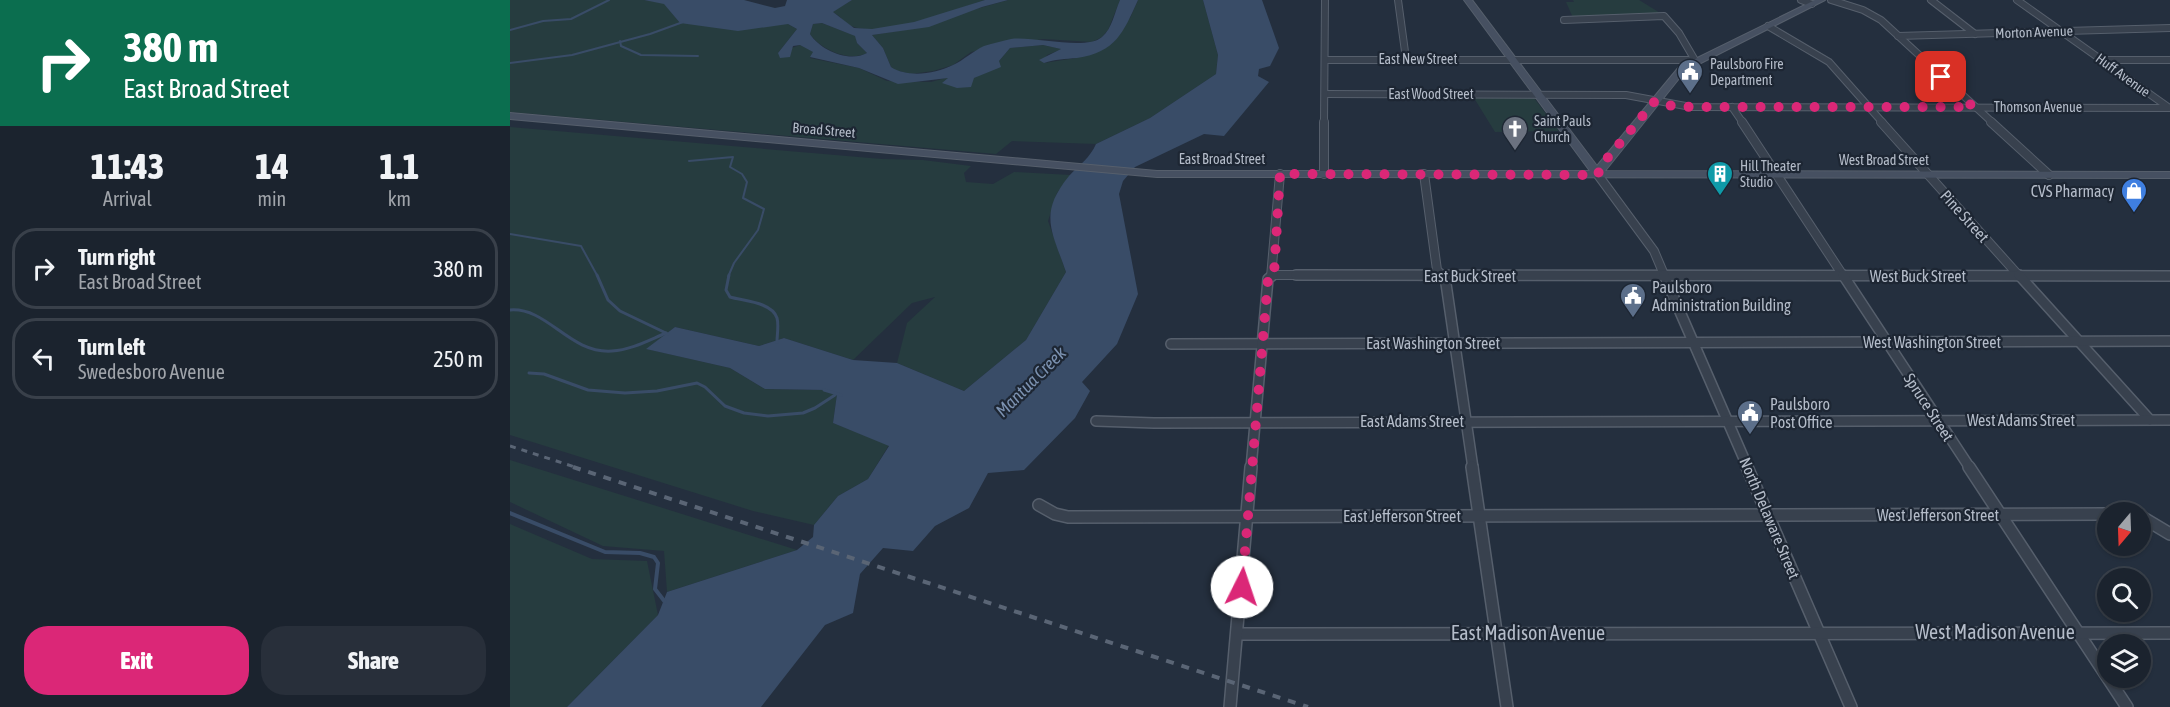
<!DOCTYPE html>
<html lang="en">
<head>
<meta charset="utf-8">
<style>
  body { margin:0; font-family:"Asap Condensed",sans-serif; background:#282f3a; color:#f1f3f6; height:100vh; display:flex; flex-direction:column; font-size:22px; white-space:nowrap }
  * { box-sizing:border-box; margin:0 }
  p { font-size:20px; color:#a0a4aa }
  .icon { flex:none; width:33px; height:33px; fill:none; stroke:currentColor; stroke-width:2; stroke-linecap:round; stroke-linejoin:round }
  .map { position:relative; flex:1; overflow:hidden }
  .details { display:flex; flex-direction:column; background:#1b232e; width:510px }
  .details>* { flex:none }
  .top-card { background:#0b6e4f; color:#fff; overflow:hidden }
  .needle { width:39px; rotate:199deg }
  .controls { position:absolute; left:1587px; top:502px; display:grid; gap:12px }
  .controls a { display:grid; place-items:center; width:54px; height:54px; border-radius:50%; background:#1b232e; box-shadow:0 2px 4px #0004,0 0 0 2px #39404a; font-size:30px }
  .pin { position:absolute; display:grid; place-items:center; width:51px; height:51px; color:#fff; margin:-26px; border-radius:12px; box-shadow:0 3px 9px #0006 }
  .me { position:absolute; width:66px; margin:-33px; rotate:4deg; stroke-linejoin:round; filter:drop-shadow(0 0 4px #0008) }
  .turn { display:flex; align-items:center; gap:21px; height:126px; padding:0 24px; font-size:27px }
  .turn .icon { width:78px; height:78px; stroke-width:2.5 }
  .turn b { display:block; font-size:42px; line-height:51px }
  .eta { display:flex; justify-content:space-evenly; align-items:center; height:102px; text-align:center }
  .eta b { font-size:36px; font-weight:800; line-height:42px }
  .button { display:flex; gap:12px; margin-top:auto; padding:12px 24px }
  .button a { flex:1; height:69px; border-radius:24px; background:#db2777; color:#fff; font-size:24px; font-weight:800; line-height:69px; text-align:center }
  .button a+a { background:#282f3a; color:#f1f3f6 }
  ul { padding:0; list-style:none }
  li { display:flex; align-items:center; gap:18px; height:81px; margin:0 12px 9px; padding:0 12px; border:3px solid #39404a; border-radius:24px }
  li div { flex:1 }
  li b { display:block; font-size:22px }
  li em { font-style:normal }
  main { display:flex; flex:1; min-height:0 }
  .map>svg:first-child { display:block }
</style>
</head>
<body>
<main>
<section class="details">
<div class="top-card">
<div class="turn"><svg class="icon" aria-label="right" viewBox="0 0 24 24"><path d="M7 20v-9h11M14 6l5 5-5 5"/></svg><div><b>380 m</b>East Broad Street</div></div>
</div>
<div class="eta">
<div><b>11:43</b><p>Arrival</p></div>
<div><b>14</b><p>min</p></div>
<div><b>1.1</b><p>km</p></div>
</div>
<ul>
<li><svg class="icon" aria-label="right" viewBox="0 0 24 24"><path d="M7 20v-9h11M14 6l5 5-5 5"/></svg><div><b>Turn right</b><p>East Broad Street</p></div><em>380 m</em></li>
<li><svg class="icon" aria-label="left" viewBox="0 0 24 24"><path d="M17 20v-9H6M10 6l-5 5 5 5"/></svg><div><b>Turn left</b><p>Swedesboro Avenue</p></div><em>250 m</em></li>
</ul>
<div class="button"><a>Exit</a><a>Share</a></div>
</section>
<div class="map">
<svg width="1660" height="707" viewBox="0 0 1660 707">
  <rect width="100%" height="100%" fill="#242f3e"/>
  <g fill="#263c3f">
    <path d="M0,0H134L154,3L170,23L278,24L287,29L268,53L290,45L304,52L300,58L349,68L377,81L421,82L439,77L464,78L489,61L500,48L533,45L552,49L537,55L534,63L566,58L620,18L628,0H693L708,55L706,74L640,118L586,144L502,141L486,154L0,112Z"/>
    <path d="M342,0H475C444,10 375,37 344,27C334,24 332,16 322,12Z"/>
    <path d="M498,0H610L598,30L592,37L582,42L533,39L461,52L443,65L423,71L401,74L385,70L381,67L373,48L362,35L388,31Z"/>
    <path d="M1063,0H1129L1160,19L1064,20L1056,2H1064Z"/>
    <path d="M312,23L346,36L347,43L357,53C339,62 311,50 300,34L303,24Z"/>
    <path d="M964,98H1024L1049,131L985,132Z"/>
    <path d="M0,127L372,159L413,160L461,166L454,173L456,182L483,184L504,172L561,175L547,193L538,221L556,272L516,340L454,391L387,363L397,323L425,297L402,303L343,360L274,338L249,346L165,327L137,349L220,368L255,389L315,390L327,394L323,423L379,445L358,479L328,496L304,525L243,511L0,435Z"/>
    <path d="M0,460L287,550L157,592L154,551L93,546L0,502Z"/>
    <path d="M0,524L82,559L137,561L148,615L57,707H0Z"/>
  </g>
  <g fill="#394c67" fill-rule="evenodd">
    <path d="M134,0H234L265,8L275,6L277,0H342L323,12L344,28L362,29L404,22L475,0H498L472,7L419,27L362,35L373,48L381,67C398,78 425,74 443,65C454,60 463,51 474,46C483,43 493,41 501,39C524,36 576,51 592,37C602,29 605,11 610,0H628C613,33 606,52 567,58C555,59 545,59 534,63L529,60L551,49L533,45L500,48L489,61L491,67L464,78L461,87L447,88L432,83L438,78L388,84L349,68L300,57L303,52L290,45L283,46L280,57L270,58L268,53L287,29L278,24L228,31L170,23L154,4ZM312,23L345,36L347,43L357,53C339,63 310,50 300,34L303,24Z"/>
    <path d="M693,0H752L769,48L760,66L749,69L748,76L759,82L714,136L694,134L625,167L613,181L609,194L628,294L607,344L572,382L580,391L565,418L514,470L478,473L459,508L425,526L403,551L373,548L350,574L343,613L315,625L251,707H57L148,615L157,592L287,550L303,537L304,525L328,496L358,479L379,446L323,423L327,394L315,390L255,389L220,368L136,349L165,327L249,346L274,338L343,360L387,363L454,391L516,340L556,272C542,231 528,214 559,176C569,165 580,158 586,144L640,118L706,74L708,55Z"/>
  </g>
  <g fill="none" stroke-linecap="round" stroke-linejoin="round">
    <g stroke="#394c67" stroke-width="2">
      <path d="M0,30L33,21L61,19L99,0"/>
      <path d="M110,41L111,46L131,55L188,56"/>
      <path d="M0,63L62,55L140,34L173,22"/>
      <path d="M179,161L223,157L220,167L232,174L237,182L233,198L254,209L248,230L224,263L218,277"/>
      <path d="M0,234L71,246L88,277"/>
    </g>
    <g stroke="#394c67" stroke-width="3">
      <path d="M87,275L98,300L110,311L158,334"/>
      <path d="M219,275L216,290L220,297C233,301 262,302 267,318C269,325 267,334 267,342"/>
      <path d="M0,310C38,307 59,354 102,351C121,350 139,340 156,333"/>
      <path d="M19,373L34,374L78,390L115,393L147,391L187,383L195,387L215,406L234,413L258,416L293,413L305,408L325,395"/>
      <path d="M314,390L331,395"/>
    </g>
    <path stroke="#394c67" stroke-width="4" d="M0,513L95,552L130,553L144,557L148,563L145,589L155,602"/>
    <defs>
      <g id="street-far3">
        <path d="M888,0L896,59"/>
        <path d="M1291,0L1302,4"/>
        <path d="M1321,0L1353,10L1371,20L1483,123"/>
        <path d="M1421,0L1465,34"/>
        <path d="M1507,0L1658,107"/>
        <path d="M1054,20L1154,16L1169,33L1186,62"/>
        <path d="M1258,26L1319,62L1373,123"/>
        <path d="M1388,36L1660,28"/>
        <path d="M815,60H1178L1186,62"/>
        <path d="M1593,60H1660"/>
        <path d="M815,94L1116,95L1181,107L1660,108"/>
        <path d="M1222,107L1233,123"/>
        <path d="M814,123L815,0"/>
      </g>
      <g id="street-far2">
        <path d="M1232,122L1334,277"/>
        <path d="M1371,122L1510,277"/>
        <path d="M1481,122L1539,175"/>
        <path d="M814,174V122"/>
        <path d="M914,174L927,270L934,277"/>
        <path d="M1088,175L1144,251L1155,277"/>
        <path d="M763,275L1660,276"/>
        <path d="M761,277L770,174"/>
      </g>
      <g id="street-far1">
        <path d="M786,275L1660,276"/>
        <path d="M933,275L935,277L963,468"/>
        <path d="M1154,275L1238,468"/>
        <path d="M1333,275L1460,468"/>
        <path d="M1509,275L1640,420"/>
        <path d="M661,344L1660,341"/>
        <path d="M586,421L644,423L1660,420"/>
        <path d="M741,468L758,279L763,275"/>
      </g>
      <g id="street">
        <path d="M962,467L997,707"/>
        <path d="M1237,467L1341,707"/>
        <path d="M1459,467L1617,707"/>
        <path d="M529,505L545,514L558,517L1598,514"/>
        <path d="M1630,516L1660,534"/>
        <path d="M728,634L1660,633"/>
        <path d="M720,707L741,467"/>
      </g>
      <path id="secondary" d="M954,0H962L1087,166L1169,67L1305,0H1315L1175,71L1095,171L1660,172V178L647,177L0,119V113L647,171H1080Z"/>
    </defs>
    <use href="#street-far3" stroke="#565f6c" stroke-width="8"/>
    <use href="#street-far2" stroke="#565f6c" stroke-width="10"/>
    <use href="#street-far1" stroke="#565f6c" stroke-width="12"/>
    <use href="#street" stroke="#565f6c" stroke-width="14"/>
    <use href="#secondary" stroke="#565f6c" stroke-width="2"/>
    <use href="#street-far3" stroke="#38414e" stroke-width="6"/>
    <use href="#street-far2" stroke="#38414e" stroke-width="8"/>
    <use href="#street-far1" stroke="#38414e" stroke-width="9"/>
    <use href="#street" stroke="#38414e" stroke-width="11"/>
    <use href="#secondary" fill="#465061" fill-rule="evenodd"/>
    <path stroke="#5a6575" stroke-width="3" stroke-dasharray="6 6" stroke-linecap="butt" d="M0,446L68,468"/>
    <path stroke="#5a6575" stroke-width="4" stroke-dasharray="8 8" stroke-linecap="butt" d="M63,467L798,707"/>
  </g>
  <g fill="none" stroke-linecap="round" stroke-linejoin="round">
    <path stroke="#db2777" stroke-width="10" stroke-dasharray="0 18" d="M732,587L758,279L764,275L770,174L1088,175L1090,167L1145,101L1162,106L1181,107H1463L1431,77"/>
  </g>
  <defs>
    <symbol id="civic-pin" viewBox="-11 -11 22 30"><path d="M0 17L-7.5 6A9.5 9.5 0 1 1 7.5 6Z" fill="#5c6f8a" stroke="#1d2633"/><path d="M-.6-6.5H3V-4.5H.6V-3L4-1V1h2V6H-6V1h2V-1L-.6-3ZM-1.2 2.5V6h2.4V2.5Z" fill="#fff"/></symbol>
    <symbol id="church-pin" viewBox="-11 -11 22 30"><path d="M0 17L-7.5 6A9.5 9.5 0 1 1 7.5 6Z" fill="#6b7280" stroke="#1d2633"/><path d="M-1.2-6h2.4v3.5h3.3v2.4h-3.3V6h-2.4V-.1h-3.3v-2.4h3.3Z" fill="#fff"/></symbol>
    <symbol id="building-pin" viewBox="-11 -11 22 30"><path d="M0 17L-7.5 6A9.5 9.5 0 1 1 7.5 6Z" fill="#0f9aa8" stroke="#1d2633"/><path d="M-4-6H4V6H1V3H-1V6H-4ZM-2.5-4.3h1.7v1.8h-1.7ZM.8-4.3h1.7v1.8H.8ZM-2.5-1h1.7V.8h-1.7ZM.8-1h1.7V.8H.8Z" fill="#fff"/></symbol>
    <symbol id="shop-pin" viewBox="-11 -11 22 30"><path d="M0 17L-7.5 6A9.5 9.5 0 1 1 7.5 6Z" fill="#3f7fe0" stroke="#1d2633"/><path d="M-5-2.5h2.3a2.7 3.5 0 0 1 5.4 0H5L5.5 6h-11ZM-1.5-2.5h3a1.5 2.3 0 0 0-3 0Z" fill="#fff"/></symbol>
  </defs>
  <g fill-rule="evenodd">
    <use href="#civic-pin" x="1165" y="57" width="30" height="40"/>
    <use href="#church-pin" x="990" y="114" width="30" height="40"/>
    <use href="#building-pin" x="1195" y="159" width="30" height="40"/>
    <use href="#shop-pin" x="1609" y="176" width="30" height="40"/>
    <use href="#civic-pin" x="1108" y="281" width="30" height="40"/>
    <use href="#civic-pin" x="1225" y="398" width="30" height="40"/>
  </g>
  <g text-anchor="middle" stroke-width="4.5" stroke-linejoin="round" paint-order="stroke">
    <g font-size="14" fill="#b4bcc9" stroke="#1d2633">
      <text transform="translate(1524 32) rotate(-2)" y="5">Morton Avenue</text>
      <text x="908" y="64">East New Street</text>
      <text transform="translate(1613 75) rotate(36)" y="5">Huff Avenue</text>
      <text x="921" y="99">East Wood Street</text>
      <text x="1528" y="112">Thomson Avenue</text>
      <text transform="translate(314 130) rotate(5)" y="5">Broad Street</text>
      <text x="712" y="164">East Broad Street</text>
      <text x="1374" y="165">West Broad Street</text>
    </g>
    <g font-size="14" fill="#b4bcc9" stroke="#1d2633" text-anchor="start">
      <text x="1200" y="69">Paulsboro Fire<tspan x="1200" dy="16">Department</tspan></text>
      <text x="1024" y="126">Saint Pauls<tspan x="1024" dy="16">Church</tspan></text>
      <text x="1230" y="171">Hill Theater<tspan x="1230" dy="16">Studio</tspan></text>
    </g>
    <g font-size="16" fill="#b4bcc9" stroke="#1d2633" text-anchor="start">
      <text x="1604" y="197" text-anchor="end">CVS Pharmacy</text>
      <text x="1142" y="293">Paulsboro<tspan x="1142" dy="18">Administration Building</tspan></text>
      <text x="1260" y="410">Paulsboro<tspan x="1260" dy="18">Post Office</tspan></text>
    </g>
    <g font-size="16" fill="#b4bcc9" stroke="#1d2633">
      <text transform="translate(1455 216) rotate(48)" y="6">Pine Street</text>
      <text x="960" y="282">East Buck Street</text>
      <text x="1408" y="282">West Buck Street</text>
      <text x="1422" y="348">West Washington Street</text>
      <text x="923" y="349">East Washington Street</text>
      <text transform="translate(1419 407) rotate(57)" y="6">Spruce Street</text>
      <text x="1511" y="426">West Adams Street</text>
      <text x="902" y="427">East Adams Street</text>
      <text x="1428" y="521">West Jefferson Street</text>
      <text x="892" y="522">East Jefferson Street</text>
      <text transform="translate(1260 518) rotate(67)" y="6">North Delaware Street</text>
    </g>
    <g font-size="18" font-style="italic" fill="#7c92b1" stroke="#1d2633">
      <text transform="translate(521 382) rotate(-45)" y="6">Mantua Creek</text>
    </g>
    <g font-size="20" fill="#b4bcc9" stroke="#1d2633">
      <text x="1485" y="639">West Madison Avenue</text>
      <text x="1018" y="640">East Madison Avenue</text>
    </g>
  </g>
</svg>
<div class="controls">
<a><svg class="needle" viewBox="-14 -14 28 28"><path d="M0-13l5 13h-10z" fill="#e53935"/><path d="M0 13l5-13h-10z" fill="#a0a4aa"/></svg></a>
<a><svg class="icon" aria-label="search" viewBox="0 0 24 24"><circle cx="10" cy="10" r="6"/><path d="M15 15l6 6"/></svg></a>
<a><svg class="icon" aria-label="layers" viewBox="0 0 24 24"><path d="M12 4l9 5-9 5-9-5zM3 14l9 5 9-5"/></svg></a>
</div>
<div class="pin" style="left:1431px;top:77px;background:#d93025"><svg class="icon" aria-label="arrive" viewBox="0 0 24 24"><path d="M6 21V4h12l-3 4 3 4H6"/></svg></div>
<svg class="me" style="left:732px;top:587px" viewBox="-20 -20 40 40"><circle r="19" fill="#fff"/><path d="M0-13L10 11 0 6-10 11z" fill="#db2777"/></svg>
</div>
</main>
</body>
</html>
